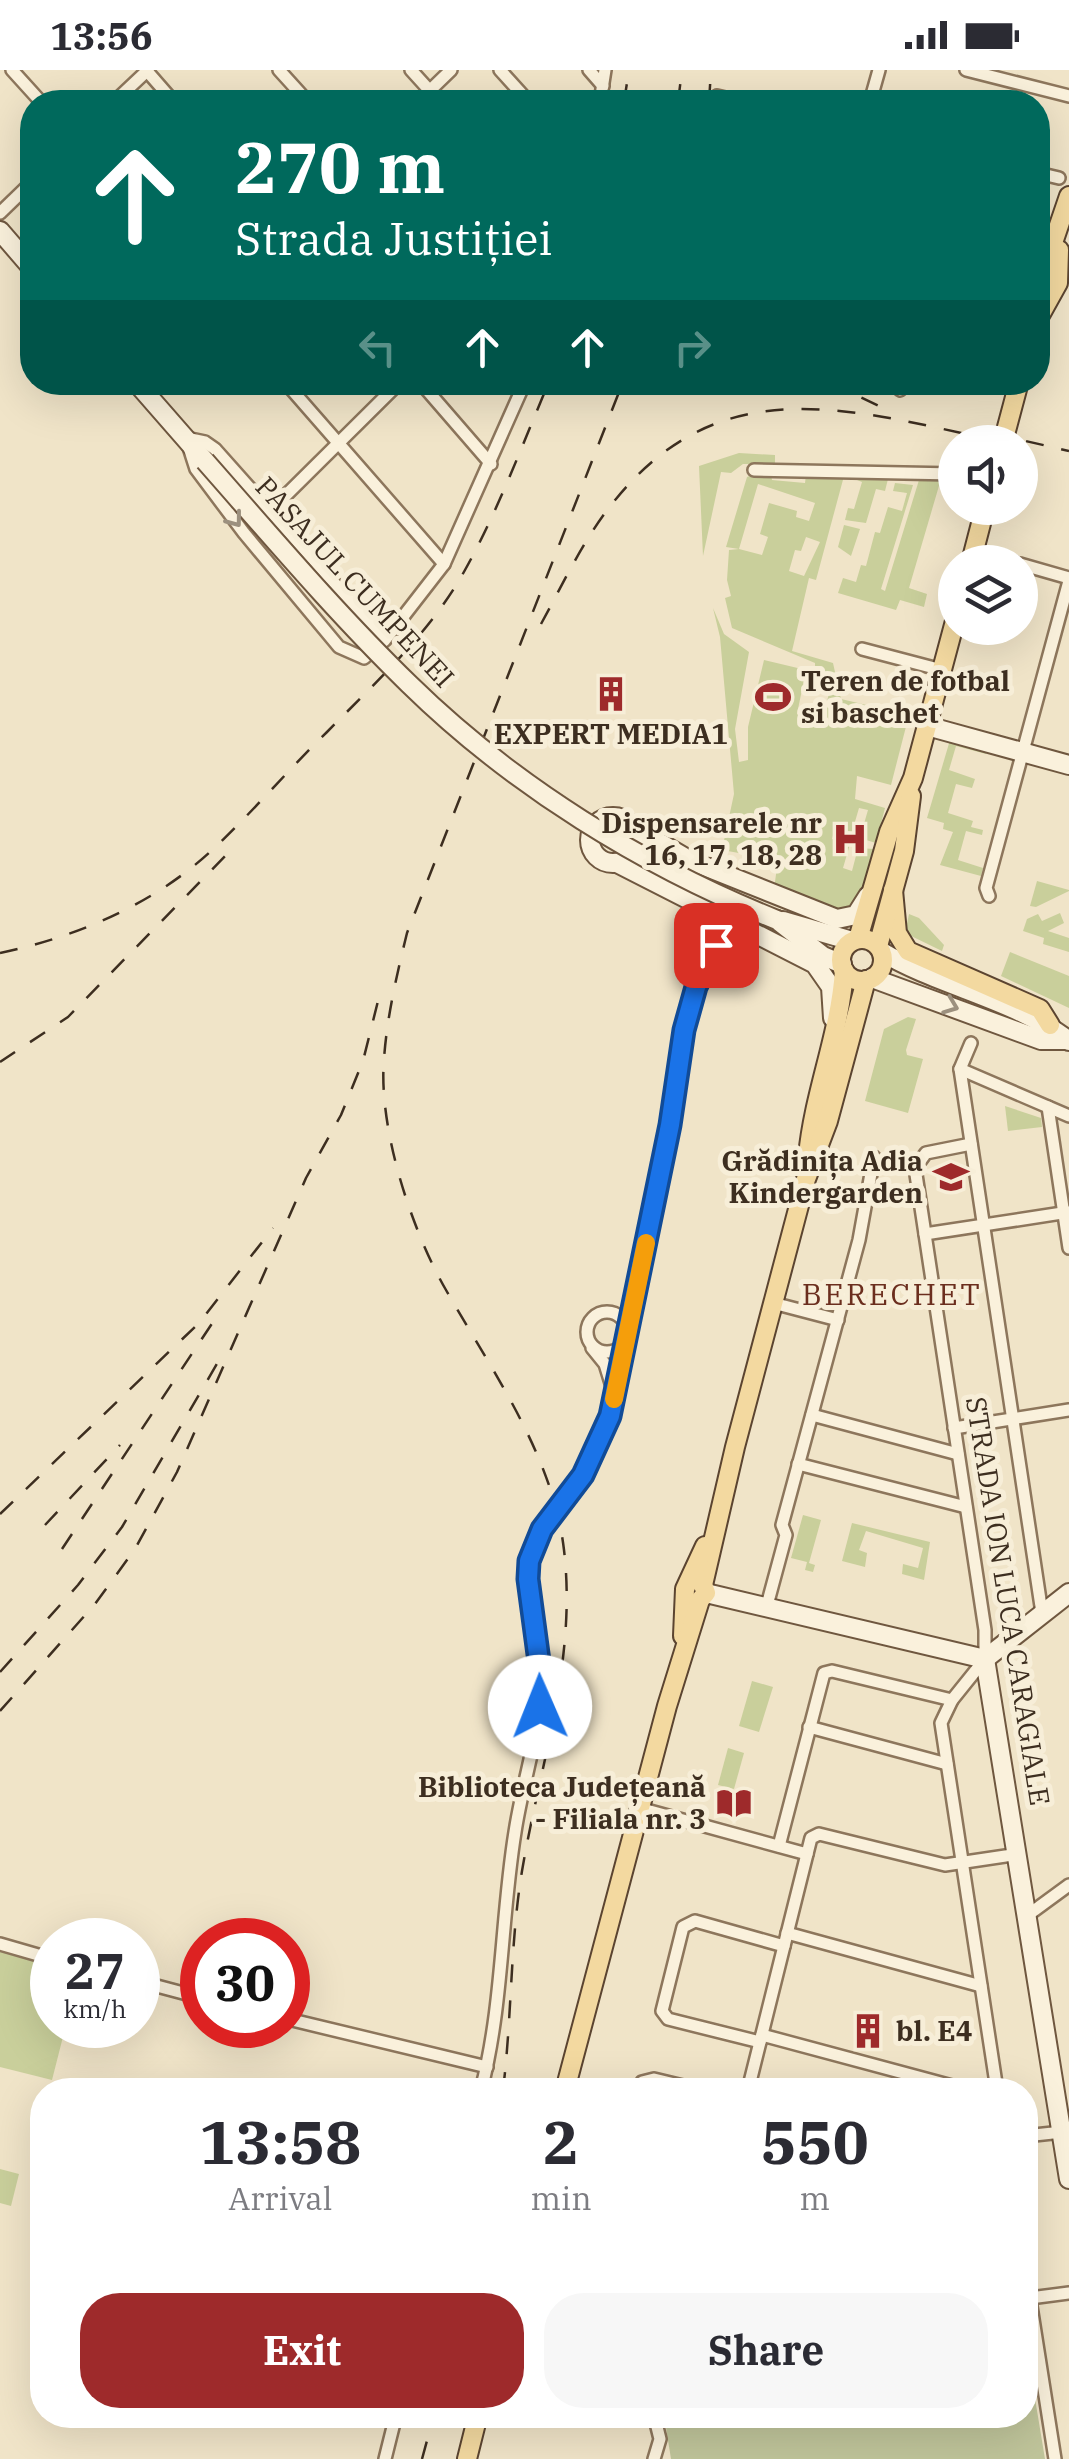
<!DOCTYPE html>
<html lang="en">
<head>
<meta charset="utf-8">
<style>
  body { margin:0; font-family:"IBM Plex Serif",serif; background:#f7f7f7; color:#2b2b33; height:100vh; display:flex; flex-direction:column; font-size:38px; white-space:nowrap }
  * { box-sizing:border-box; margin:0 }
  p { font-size:32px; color:#7c7c81 }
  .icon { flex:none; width:55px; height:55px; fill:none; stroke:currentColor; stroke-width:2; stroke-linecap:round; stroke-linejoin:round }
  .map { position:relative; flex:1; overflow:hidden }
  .drawer { position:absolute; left:30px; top:2008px; width:1008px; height:350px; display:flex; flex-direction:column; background:#fff; border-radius:40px; box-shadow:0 10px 40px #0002 }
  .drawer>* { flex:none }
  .hud { position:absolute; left:20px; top:20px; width:1030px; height:305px; border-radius:40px; box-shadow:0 10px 40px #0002; background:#00695c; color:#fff; overflow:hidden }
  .controls { position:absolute; left:938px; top:355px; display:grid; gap:20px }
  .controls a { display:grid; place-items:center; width:100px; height:100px; border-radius:50%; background:#fff; box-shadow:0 10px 40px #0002; font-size:50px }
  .speed { position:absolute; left:30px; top:1848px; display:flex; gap:20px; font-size:50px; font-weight:700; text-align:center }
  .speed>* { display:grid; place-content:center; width:130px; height:130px; border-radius:50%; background:#fff; box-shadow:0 10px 40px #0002; line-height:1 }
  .speed small { font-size:25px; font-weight:400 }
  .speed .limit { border:15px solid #d22; background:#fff; color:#111 }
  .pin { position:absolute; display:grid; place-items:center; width:85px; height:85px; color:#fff; margin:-42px; border-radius:20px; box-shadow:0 5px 15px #0006 }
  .me { position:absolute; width:110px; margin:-55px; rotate:359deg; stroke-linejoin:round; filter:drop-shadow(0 0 8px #0008) }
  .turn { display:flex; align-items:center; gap:35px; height:210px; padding:0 50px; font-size:45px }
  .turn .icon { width:130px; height:130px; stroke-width:2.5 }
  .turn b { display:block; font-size:70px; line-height:85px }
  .lanes { display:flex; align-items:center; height:95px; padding:0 50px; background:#0003; justify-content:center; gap:50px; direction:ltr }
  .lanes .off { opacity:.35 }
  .eta { display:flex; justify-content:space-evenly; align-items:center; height:170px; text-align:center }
  .eta b { font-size:60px; font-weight:700; line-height:70px }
  .action { display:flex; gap:20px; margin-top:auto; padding:20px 50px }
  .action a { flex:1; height:115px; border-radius:40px; background:#9e2a2b; color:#fff; font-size:40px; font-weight:700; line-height:115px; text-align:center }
  .action a+a { background:#f7f7f7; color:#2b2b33 }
  .status { display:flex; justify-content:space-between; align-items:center; height:70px; padding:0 50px; background:#fff; direction:ltr }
  .status svg { height:28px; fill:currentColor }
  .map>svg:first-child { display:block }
</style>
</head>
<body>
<div class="status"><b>13:56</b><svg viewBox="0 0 49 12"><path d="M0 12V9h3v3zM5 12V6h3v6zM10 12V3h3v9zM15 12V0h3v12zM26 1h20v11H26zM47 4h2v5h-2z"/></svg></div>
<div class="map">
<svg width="1069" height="2389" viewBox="0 0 1069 2389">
  <rect width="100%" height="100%" fill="#f0e4c8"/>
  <g fill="#c9cf9b" fill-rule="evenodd">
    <path d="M739,383L775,385V394H743L731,403L721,402L703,486L699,396Z"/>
    <path d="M757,403L771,405L772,410L805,413L806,405L844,406L816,510L809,508L792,581L833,593L841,629L909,645L891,715L857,706L855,729L885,738L876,773L866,770L867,765L861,764L868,740L859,738L852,762L835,758L832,769L850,774L843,798L852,801L858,778L874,779L863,819L853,838L839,842L774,819L778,790L722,780L734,724L720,567L713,538L724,564L749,582L735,659L739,692L748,690V657L764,590L806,600L797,644L822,650L831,616L822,613L825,600L815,597V593L732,558L725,528L731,526L727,510L729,480L739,479L726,477L747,407ZM758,414L815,433L809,451L796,447L797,441L769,433L760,464L768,467L762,485L739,479ZM806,467L820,472L804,506L789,501L795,480L801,481Z"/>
    <path d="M889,405L885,421L876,419L866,453L845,450L848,438L854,439L862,412L857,410L858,406Z"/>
    <path d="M941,409L909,518L927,524L924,537L900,530L896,540L838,523L843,508L856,512L861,495L866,496L875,462L880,463L888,437L902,441L907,423L893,421L895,413L913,415L881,519L885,521L919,410Z"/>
    <path d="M844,455L860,459L851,486L838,477Z"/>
    <path d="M950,670L987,681L986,684L956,676L949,700L975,709L972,718L956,714L948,743L973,751L971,757L983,760L982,765L966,761L958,790L983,798L981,806L940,795L953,762L943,759L944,753L927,748Z"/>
    <path d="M1037,811L1069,820V821L1036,837L1030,836Z"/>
    <path d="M1060,843L1064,853L1048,861L1069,868V882L1043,874L1044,868L1023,861L1027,849L1038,844L1042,851Z"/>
    <path d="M909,844L919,848L944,875L942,881L905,863Z"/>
    <path d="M1010,882L1069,906V938L1001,906Z"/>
    <path d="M908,947L916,949L906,980L907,985L923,989L908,1043L865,1031L884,959Z"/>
    <path d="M1005,1036L1041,1048L1042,1057L1008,1061Z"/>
    <path d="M803,1445L821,1450L809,1493L815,1495L813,1502L805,1500L807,1492L791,1488Z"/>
    <path d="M852,1453L930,1472L924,1510L902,1504L903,1494L918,1498L923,1478L866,1461L859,1480L867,1483L865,1497L842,1491Z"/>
    <path d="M752,1611L773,1617L759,1662L739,1656Z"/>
    <path d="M728,1678L744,1683L734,1719L718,1715Z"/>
    <path d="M0,1879L52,1894V1955H66L52,2010L0,1997Z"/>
    <path d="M0,2099L19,2104L11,2136L0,2133Z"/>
  </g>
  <path fill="#bfc49a" d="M1025,2268L1045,2389H671L664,2345H1025Z"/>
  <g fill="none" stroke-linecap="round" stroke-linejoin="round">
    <defs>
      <g id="street">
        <path d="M12,0L41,32"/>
        <path d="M146,0L174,32"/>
        <path d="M279,0L308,32"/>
        <path d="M411,0L440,32"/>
        <path d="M500,0L529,32"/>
        <path d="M589,0L603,16"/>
        <path d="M966,0L1069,26"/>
        <path d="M717,26L743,32"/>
        <path d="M114,32L148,0"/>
        <path d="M418,32L451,0"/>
        <path d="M600,32L605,0"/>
        <path d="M870,32L879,0"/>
        <path d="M1038,103L1059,108"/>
        <path d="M0,143L32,112"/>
        <path d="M285,312L444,494"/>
        <path d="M420,312L491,394"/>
        <path d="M900,320L902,312"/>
        <path d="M754,400L955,404"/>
        <path d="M269,442L400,312"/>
        <path d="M974,481L1014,492"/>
        <path d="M1020,494L1069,508"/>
        <path d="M385,570L215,379L205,372L186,368L196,399L244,463L339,577L364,588L385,570L444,494L525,312"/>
        <path d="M862,579L942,600"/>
        <path d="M989,826L986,818L1069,511"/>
        <path d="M971,973L960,999L1042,1543"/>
        <path d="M960,999L1069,1046"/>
        <path d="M1048,1037L1069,1178"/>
        <path d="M971,1074L926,1083L915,1098L985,1560V1589L952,1630L941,1653L997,2020"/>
        <path d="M925,1164L1069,1142"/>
        <path d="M773,1233L838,1250"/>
        <circle cx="607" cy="1262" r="20"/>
        <path d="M628,1258C642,1190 658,1123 670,1055C681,990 680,904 734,855"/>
        <path d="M592,1278L605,1294L614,1323"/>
        <path d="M812,1345L958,1384"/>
        <path d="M954,1358L1069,1340"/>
        <path d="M798,1394L966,1437"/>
        <path d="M766,1539L786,1465L782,1455L859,1170L874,1087"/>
        <path d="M809,1657L947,1694"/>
        <path d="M639,1738L807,1784"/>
        <path d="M779,1776L824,1603L832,1601L952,1630"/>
        <path d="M1028,1845L1069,1815"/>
        <path d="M787,1863L981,1916"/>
        <path d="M0,1874L52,1889"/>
        <path d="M138,1911L202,1928"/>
        <path d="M288,1949L487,1997"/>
        <path d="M762,1965L967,2020"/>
        <path d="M760,1972L668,1949L662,1941L683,1857L695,1851L784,1876"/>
        <path d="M481,2020C503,1936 501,1848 515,1762C522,1715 538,1668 542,1620C545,1577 521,1534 529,1491C535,1458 564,1436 581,1408C606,1367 620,1319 626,1271"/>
        <path d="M640,2020L642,2012L654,2009L700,2020"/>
        <path d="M748,2020L811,1768L819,1764L945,1795L1019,1784"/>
        <path d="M1025,2066L1062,2062"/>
        <path d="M1025,2198L1055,2389"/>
        <path d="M1030,2228L1069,2223"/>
        <path d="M654,2345L660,2369L654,2389"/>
        <path d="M385,2389L396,2345"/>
      </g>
      <g id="secondary">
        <path d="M0,161L32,198"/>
        <path d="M136,312L205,391"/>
        <path d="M927,656L1069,695"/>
        <circle cx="613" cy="770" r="23"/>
        <path d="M631,756L689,790L837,849L856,845L868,826"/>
        <path d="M617,793L815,894L831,917L833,948"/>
        <path d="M777,850L823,886L842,894"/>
        <path d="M783,851L852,871"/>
        <path d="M882,882C941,917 1015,929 1069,971"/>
        <path d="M872,908L1041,970H1067"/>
        <path d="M706,1523L985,1589L1069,1523"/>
        <path d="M985,1589L1069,2109"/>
      </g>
      <g id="primary">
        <path d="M1038,236L1041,208L1069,126"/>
        <path d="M1038,249L1058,213L1059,180"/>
        <path d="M1003,372L1019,312"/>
        <path d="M971,492L985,438"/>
        <path d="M893,820L897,863L908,881L1040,939L1050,955"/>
        <path d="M858,869L889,762L913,708L955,551"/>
        <circle cx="862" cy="890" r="21"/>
        <path d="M878,876L904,781L911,726"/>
        <path d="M808,1086C814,1022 840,964 844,900"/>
        <path d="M703,1515L735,1377L806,1109L828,1051L866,910"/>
        <path d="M683,1566L685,1519L705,1476"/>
        <path d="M565,2020L667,1636L700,1530L706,1523L703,1515"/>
        <path d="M467,2389L478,2345"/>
      </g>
    </defs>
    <use href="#street" stroke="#8d765c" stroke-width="16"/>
    <use href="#secondary" stroke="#6f573f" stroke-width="22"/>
    <use href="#primary" stroke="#5b4430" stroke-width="22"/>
    <use href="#street" stroke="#faf1dc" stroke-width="11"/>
    <use href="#secondary" stroke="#faf1dc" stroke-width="18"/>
    <use href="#primary" stroke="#f3d9a0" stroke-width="18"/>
    <g stroke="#3d2e20" stroke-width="2.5" stroke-dasharray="18 18" stroke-linecap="butt">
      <path d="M624,32L629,0"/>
      <path d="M678,32L682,0"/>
      <path d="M709,32L711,0"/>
      <path d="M829,312L879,336"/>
      <path d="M991,363L1069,381"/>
      <path d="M541,554C564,512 585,466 616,429C726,294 860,343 1004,372"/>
      <path d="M0,883C76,867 152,835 210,782C251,744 287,701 327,662C376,612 431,562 465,500C498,441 522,375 549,312"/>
      <path d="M0,992L68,947L232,779"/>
      <path d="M0,1444L199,1253L273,1158"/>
      <path d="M45,1455L120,1375"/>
      <path d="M62,1479L215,1249"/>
      <path d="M0,1602L78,1515L122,1457L218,1292"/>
      <path d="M0,1641L95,1534L135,1479L177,1402L306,1108L341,1045L363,991L381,919"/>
      <path d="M503,2020C512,1947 510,1874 522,1801C540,1694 577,1591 564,1480C553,1385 492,1301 446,1220C412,1161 378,1059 384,989C387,946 397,904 407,863L623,312"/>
      <path d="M422,2389L434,2345"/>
    </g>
    <defs>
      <path id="secondary-bridge" d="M205,391C271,466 337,544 409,614C513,716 643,796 777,850"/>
    </defs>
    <use href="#secondary-bridge" stroke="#6f573f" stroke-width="22" stroke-linecap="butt"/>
    <use href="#secondary-bridge" stroke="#faf1dc" stroke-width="18"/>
  </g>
  <defs><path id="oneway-chevron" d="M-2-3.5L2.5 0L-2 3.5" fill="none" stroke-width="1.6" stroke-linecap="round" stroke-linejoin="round" transform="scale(2.5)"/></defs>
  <g stroke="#9c907e">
    <use href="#oneway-chevron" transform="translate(235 450) rotate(53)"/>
    <use href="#oneway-chevron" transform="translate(951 936) rotate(21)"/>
  </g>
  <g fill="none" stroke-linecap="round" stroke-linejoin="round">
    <defs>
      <path id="route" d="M540,1637L542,1614L528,1509L529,1491L542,1459L583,1405L610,1346L670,1055L684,960L696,917L716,875"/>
    </defs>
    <use href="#route" stroke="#114b97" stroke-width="25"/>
    <use href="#route" stroke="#1a73e8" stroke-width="18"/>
    <path stroke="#f59e0b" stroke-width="18" d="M614,1329L646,1173"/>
  </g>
  <defs>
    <symbol id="building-bare" viewBox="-9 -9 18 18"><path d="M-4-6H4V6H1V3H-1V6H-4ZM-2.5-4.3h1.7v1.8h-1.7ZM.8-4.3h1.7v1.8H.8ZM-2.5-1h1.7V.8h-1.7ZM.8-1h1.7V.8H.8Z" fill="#9e2a2b" stroke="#f7eed8" stroke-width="2.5" paint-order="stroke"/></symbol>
    <symbol id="stadium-bare" viewBox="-9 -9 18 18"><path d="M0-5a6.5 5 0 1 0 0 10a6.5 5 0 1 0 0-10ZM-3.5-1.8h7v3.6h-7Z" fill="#9e2a2b" stroke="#f7eed8" stroke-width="2.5" paint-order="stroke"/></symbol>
    <symbol id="hospital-bare" viewBox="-9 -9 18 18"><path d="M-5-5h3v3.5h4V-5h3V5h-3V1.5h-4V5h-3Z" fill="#9e2a2b" stroke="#f7eed8" stroke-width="2.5" paint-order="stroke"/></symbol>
    <symbol id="school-bare" viewBox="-9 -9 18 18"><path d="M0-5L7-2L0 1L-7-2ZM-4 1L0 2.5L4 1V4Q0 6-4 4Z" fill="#9e2a2b" stroke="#f7eed8" stroke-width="2.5" paint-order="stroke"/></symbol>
    <symbol id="library-bare" viewBox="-9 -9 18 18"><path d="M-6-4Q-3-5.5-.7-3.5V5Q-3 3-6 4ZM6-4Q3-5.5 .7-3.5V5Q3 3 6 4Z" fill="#9e2a2b" stroke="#f7eed8" stroke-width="2.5" paint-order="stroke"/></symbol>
  </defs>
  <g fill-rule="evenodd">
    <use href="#building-bare" x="586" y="599" width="50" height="50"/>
    <use href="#stadium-bare" x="748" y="602" width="50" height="50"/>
    <use href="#hospital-bare" x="825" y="744" width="50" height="50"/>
    <use href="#school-bare" x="926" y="1082" width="50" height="50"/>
    <use href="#library-bare" x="709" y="1708" width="50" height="50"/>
    <use href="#building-bare" x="843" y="1936" width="50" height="50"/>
  </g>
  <g text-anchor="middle" stroke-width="10" stroke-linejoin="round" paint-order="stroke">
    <g font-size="28" fill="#3d2e20" stroke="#f7eed8">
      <text transform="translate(355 512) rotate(47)" y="10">PASAJUL CUMPENEI</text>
      <text transform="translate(1008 1531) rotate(81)" y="10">STRADA ION LUCA CARAGIALE</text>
    </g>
    <g font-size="28" font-weight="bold" fill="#3d2e20" stroke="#f7eed8" text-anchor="end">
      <text x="801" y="621" text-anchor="start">Teren de fotbal<tspan x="801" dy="32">si baschet</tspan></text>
      <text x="611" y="674" text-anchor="middle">EXPERT MEDIA1</text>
      <text x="822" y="763">Dispensarele nr<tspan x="822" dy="32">16, 17, 18, 28</tspan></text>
      <text x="923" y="1101">Grădinița Adia<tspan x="923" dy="32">Kindergarden</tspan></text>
      <text x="706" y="1727">Biblioteca Județeană<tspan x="706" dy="32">- Filiala nr. 3</tspan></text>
      <text x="896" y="1971" text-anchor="start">bl. E4</text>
    </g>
    <g font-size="30" letter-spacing="2.5" fill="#6b2e1e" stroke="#f7eed8">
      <text x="892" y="1235">BERECHET</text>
    </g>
  </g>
</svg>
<div class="controls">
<a><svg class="icon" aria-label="sound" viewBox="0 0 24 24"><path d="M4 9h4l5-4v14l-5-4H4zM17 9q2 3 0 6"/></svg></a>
<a><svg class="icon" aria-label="layers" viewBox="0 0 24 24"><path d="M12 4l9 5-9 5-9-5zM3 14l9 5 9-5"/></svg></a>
</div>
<div class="speed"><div>27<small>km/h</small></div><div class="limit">30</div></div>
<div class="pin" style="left:716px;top:875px;background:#d93025"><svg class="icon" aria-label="arrive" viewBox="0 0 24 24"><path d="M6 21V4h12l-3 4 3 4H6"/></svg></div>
<svg class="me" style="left:540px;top:1637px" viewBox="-20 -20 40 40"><circle r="19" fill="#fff"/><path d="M0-13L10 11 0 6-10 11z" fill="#1a73e8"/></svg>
<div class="hud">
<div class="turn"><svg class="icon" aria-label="ahead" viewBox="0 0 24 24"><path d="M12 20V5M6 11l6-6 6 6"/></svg><div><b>270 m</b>Strada Justiției</div></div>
<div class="lanes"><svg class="icon off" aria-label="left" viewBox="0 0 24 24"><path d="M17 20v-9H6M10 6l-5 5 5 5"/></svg><svg class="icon" aria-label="ahead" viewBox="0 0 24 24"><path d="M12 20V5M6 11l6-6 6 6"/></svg><svg class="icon" aria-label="ahead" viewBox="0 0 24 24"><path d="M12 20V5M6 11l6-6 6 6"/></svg><svg class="icon off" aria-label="right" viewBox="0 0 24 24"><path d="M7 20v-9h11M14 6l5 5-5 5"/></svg></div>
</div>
<section class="drawer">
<div class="eta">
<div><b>13:58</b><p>Arrival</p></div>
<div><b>2</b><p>min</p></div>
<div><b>550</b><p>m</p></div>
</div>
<div class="action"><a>Exit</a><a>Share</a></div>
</section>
</div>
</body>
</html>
